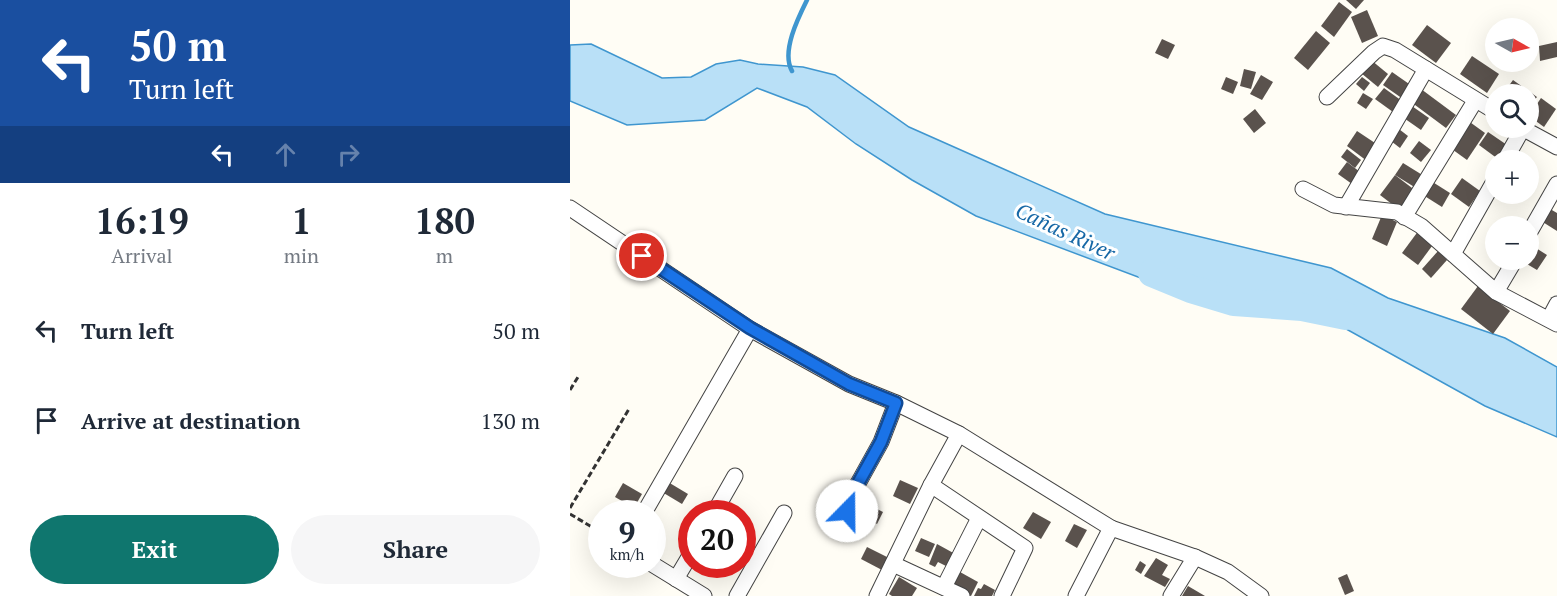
<!DOCTYPE html>
<html lang="en">
<head>
<meta charset="utf-8">
<style>
  body { margin:0; font-family:"PT Serif",serif; background:#f6f6f7; color:#1f2937; height:100vh; display:flex; flex-direction:column; font-size:22px; white-space:nowrap }
  * { box-sizing:border-box; margin:0 }
  p { font-size:20px; color:#747a83 }
  .icon { flex:none; width:33px; height:33px; fill:none; stroke:currentColor; stroke-width:2; stroke-linecap:round; stroke-linejoin:round }
  .map { position:relative; flex:1; overflow:hidden }
  .panel { display:flex; flex-direction:column; background:#fff; width:570px }
  .panel>* { flex:none }
  .hud { background:#1a4fa0; color:#fff; overflow:hidden }
  .needle { width:39px; rotate:98deg }
  .controls { position:absolute; left:915px; top:18px; display:grid; gap:12px }
  .controls a { display:grid; place-items:center; width:54px; height:54px; border-radius:50%; background:#fff; box-shadow:0 6px 24px #0002; font-size:30px }
  .speed { position:absolute; left:18px; top:500px; display:flex; gap:12px; font-size:30px; font-weight:700; text-align:center }
  .speed>* { display:grid; place-content:center; width:78px; height:78px; border-radius:50%; background:#fff; box-shadow:0 6px 24px #0002; line-height:1 }
  .speed small { font-size:15px; font-weight:400 }
  .speed .limit { border:9px solid #d22; background:#fff; color:#111 }
  .pin { position:absolute; display:grid; place-items:center; width:51px; height:51px; color:#fff; margin:-26px; border:3px solid #fff; border-radius:50%; box-shadow:0 2px 6px #0007 }
  .me { position:absolute; width:66px; margin:-33px; rotate:22deg; stroke-linejoin:round; filter:drop-shadow(0 0 4px #0008) }
  .turn { display:flex; align-items:center; gap:21px; height:126px; padding:0 30px; font-size:27px }
  .turn .icon { width:78px; height:78px; stroke-width:2.5 }
  .turn b { display:block; font-size:42px; line-height:51px }
  .lanes { display:flex; align-items:center; height:57px; padding:0 30px; background:#0003; justify-content:center; gap:30px; direction:ltr }
  .lanes .off { opacity:.35 }
  .eta { display:flex; justify-content:space-evenly; align-items:center; height:102px; text-align:center }
  .eta b { font-size:36px; font-weight:800; line-height:42px }
  .cta { display:flex; gap:12px; margin-top:auto; padding:12px 30px }
  .cta a { flex:1; height:69px; border-radius:36px; background:#0f766e; color:#fff; font-size:24px; font-weight:800; line-height:69px; text-align:center }
  .cta a+a { background:#f6f6f7; color:#1f2937 }
  ul { padding:0; list-style:none }
  li { display:flex; align-items:center; gap:18px; height:90px; padding:0 30px }
  li div { flex:1 }
  li b { display:block; font-size:22px }
  li em { font-style:normal }
  main { display:flex; flex:1; min-height:0 }
  .map>svg:first-child { display:block }
</style>
</head>
<body>
<main>
<section class="panel">
<div class="hud">
<div class="turn"><svg class="icon" aria-label="left" viewBox="0 0 24 24"><path d="M17 20v-9H6M10 6l-5 5 5 5"/></svg><div><b>50 m</b>Turn left</div></div>
<div class="lanes"><svg class="icon" aria-label="left" viewBox="0 0 24 24"><path d="M17 20v-9H6M10 6l-5 5 5 5"/></svg><svg class="icon off" aria-label="ahead" viewBox="0 0 24 24"><path d="M12 20V5M6 11l6-6 6 6"/></svg><svg class="icon off" aria-label="right" viewBox="0 0 24 24"><path d="M7 20v-9h11M14 6l5 5-5 5"/></svg></div>
</div>
<div class="eta">
<div><b>16:19</b><p>Arrival</p></div>
<div><b>1</b><p>min</p></div>
<div><b>180</b><p>m</p></div>
</div>
<ul>
<li><svg class="icon" aria-label="left" viewBox="0 0 24 24"><path d="M17 20v-9H6M10 6l-5 5 5 5"/></svg><div><b>Turn left</b></div><em>50 m</em></li>
<li><svg class="icon" aria-label="arrive" viewBox="0 0 24 24"><path d="M6 21V4h12l-3 4 3 4H6"/></svg><div><b>Arrive at destination</b></div><em>130 m</em></li>
</ul>
<div class="cta"><a>Exit</a><a>Share</a></div>
</section>
<div class="map">
<svg width="987" height="596" viewBox="0 0 987 596">
  <rect width="100%" height="100%" fill="#fffdf5"/>
  <path fill="#b9e0f7" stroke="#3f96cf" stroke-width="1.5" d="M21,44L92,78L121,77L146,64L170,60L188,64L233,67L265,75L339,127L535,214L761,268L818,298L935,338L987,367V437L915,406L733,305L584,283L406,216L342,180L286,144L237,107L187,88L135,120L57,125L0,101V45Z"/>
  <g fill="none" stroke-linecap="round" stroke-linejoin="round">
    <path stroke="#3f96cf" stroke-width="4.5" d="M222,71C211,52 228,18 237,0"/>
    <path stroke="#b9e0f7" stroke-width="28" d="M582,273L621,289L664,302L732,307L776,316"/>
  </g>
  <g fill="#5a524d">
    <path d="M776,0H794L786,9Z"/>
    <path d="M769,2L782,12L764,37L751,26Z"/>
    <path d="M797,10L808,36L792,43L781,17Z"/>
    <path d="M857,25L881,43L866,63L842,45Z"/>
    <path d="M746,31L760,43L738,70L724,58Z"/>
    <path d="M592,39L605,45L598,59L585,53Z"/>
    <path d="M987,42V57L970,61L969,46Z"/>
    <path d="M902,56L929,74L917,93L890,74Z"/>
    <path d="M801,60L818,74L808,87L791,73Z"/>
    <path d="M674,69L686,72L681,89L670,86Z"/>
    <path d="M822,72L842,86L833,99L813,85Z"/>
    <path d="M691,75L703,82L692,100L680,94Z"/>
    <path d="M656,77L668,82L663,94L651,89Z"/>
    <path d="M792,77L800,83L794,91L786,84Z"/>
    <path d="M943,80L967,97L958,108V94H933Z"/>
    <path d="M814,88L832,101L823,112L805,99Z"/>
    <path d="M851,89L886,115L876,128L841,102Z"/>
    <path d="M793,93L803,99L796,109L787,103Z"/>
    <path d="M971,98L986,109L974,127L959,116Z"/>
    <path d="M839,104L859,118L851,130L831,116Z"/>
    <path d="M685,109L696,123L684,133L673,119Z"/>
    <path d="M897,120L915,133L897,160L879,147Z"/>
    <path d="M825,126L838,136L830,148L817,138Z"/>
    <path d="M787,131L808,145L797,161L777,146Z"/>
    <path d="M918,132L937,145L928,159L909,145Z"/>
    <path d="M849,141L861,150L851,162L840,153Z"/>
    <path d="M777,149L791,160L785,168L771,157Z"/>
    <path d="M777,162L790,172L782,184L768,174Z"/>
    <path d="M833,163L854,176L846,188L825,175Z"/>
    <path d="M825,175L846,191L831,211L810,195Z"/>
    <path d="M892,178L910,191L899,207L881,194Z"/>
    <path d="M861,181L880,193L872,207L853,195Z"/>
    <path d="M975,206L987,213V231L968,219Z"/>
    <path d="M812,215L827,222L817,246L802,239Z"/>
    <path d="M849,230L865,242L848,265L832,253Z"/>
    <path d="M958,243L977,255L967,270L950,260H958Z"/>
    <path d="M868,251L877,260L861,278L852,269Z"/>
    <path d="M908,286L940,311L923,334L891,309Z"/>
    <path d="M330,480L348,488L340,504L323,496Z"/>
    <path d="M98,482L118,494L112,504L92,492Z"/>
    <path d="M53,483L72,494L64,508L45,497Z"/>
    <path d="M295,503L313,512L307,524L289,516Z"/>
    <path d="M463,512L481,522L471,539L453,528Z"/>
    <path d="M504,524L517,530L507,548L495,541Z"/>
    <path d="M351,538L365,544L359,557L345,551Z"/>
    <path d="M367,544L387,555L380,568L368,562L365,567L359,564Z"/>
    <path d="M297,547L319,558L312,570L291,559Z"/>
    <path d="M586,558L598,565L592,575L600,579L595,587L574,576Z"/>
    <path d="M570,561L576,565L571,574L565,570Z"/>
    <path d="M390,572L408,582L401,596L382,586Z"/>
    <path d="M777,574L784,591L775,595L768,578Z"/>
    <path d="M329,577L347,588L342,596H322L319,594Z"/>
    <path d="M414,584L425,590L422,596H404L408,588L411,589Z"/>
    <path d="M618,586L635,596H612Z"/>
  </g>
  <g fill="none" stroke-linecap="round" stroke-linejoin="round">
    <defs>
      <g id="minor">
        <path d="M757,97L804,52L813,46L825,50L926,112"/>
        <path d="M952,128L987,147"/>
        <path d="M935,160L953,128"/>
        <path d="M733,189L764,205L827,212L851,226L926,292L987,324"/>
        <path d="M776,207L856,69"/>
        <path d="M0,208L180,329L279,384L326,403L389,434L541,528"/>
        <path d="M834,217L905,101"/>
        <path d="M958,235L987,184"/>
        <path d="M883,254L926,178"/>
        <path d="M926,292L945,260"/>
        <path d="M979,319L987,304"/>
        <path d="M361,485L455,548L432,596"/>
        <path d="M74,513L180,329"/>
        <path d="M144,513L165,476"/>
        <path d="M276,524L280,498L311,442L326,403"/>
        <path d="M82,564L134,596"/>
        <path d="M323,564L392,596"/>
        <path d="M106,579L122,552"/>
        <path d="M374,587L409,518"/>
        <path d="M167,596L214,513"/>
        <path d="M307,596L361,485L389,434"/>
        <path d="M506,596L541,528L625,557L658,572L691,596"/>
        <path d="M601,596L625,557"/>
      </g>
    </defs>
    <use href="#minor" stroke="#444" stroke-width="17"/>
    <g stroke="#333" stroke-width="3" stroke-dasharray="6 3" stroke-linecap="butt">
      <path d="M0,390L8,377"/>
      <path d="M0,508L59,409"/>
      <path d="M0,514L32,533"/>
    </g>
    <use href="#minor" stroke="#fff" stroke-width="15"/>
  </g>
  <g fill="none" stroke-linecap="round" stroke-linejoin="round">
    <defs>
      <path id="route" d="M72,256L180,328L279,384L326,403L311,442L280,498L277,511"/>
    </defs>
    <use href="#route" stroke="#114b97" stroke-width="15"/>
    <use href="#route" stroke="#1a73e8" stroke-width="10"/>
  </g>
  <g text-anchor="middle" stroke-width="6" stroke-linejoin="round" paint-order="stroke">
    <g font-size="21" font-style="italic" fill="#1768a6" stroke="#fff">
      <text transform="translate(495 232) rotate(25)" y="7">Cañas River</text>
    </g>
  </g>
</svg>
<div class="controls">
<a><svg class="needle" viewBox="-14 -14 28 28"><path d="M0-13l5 13h-10z" fill="#e53935"/><path d="M0 13l5-13h-10z" fill="#747a83"/></svg></a>
<a><svg class="icon" aria-label="search" viewBox="0 0 24 24"><circle cx="10" cy="10" r="6"/><path d="M15 15l6 6"/></svg></a>
<a>+</a>
<a>−</a>
</div>
<div class="speed"><div>9<small>km/h</small></div><div class="limit">20</div></div>
<div class="pin" style="left:72px;top:256px;background:#d93025"><svg class="icon" aria-label="arrive" viewBox="0 0 24 24"><path d="M6 21V4h12l-3 4 3 4H6"/></svg></div>
<svg class="me" style="left:277px;top:511px" viewBox="-20 -20 40 40"><circle r="19" fill="#fff"/><path d="M0-13L10 11 0 6-10 11z" fill="#1a73e8"/></svg>
</div>
</main>
</body>
</html>
